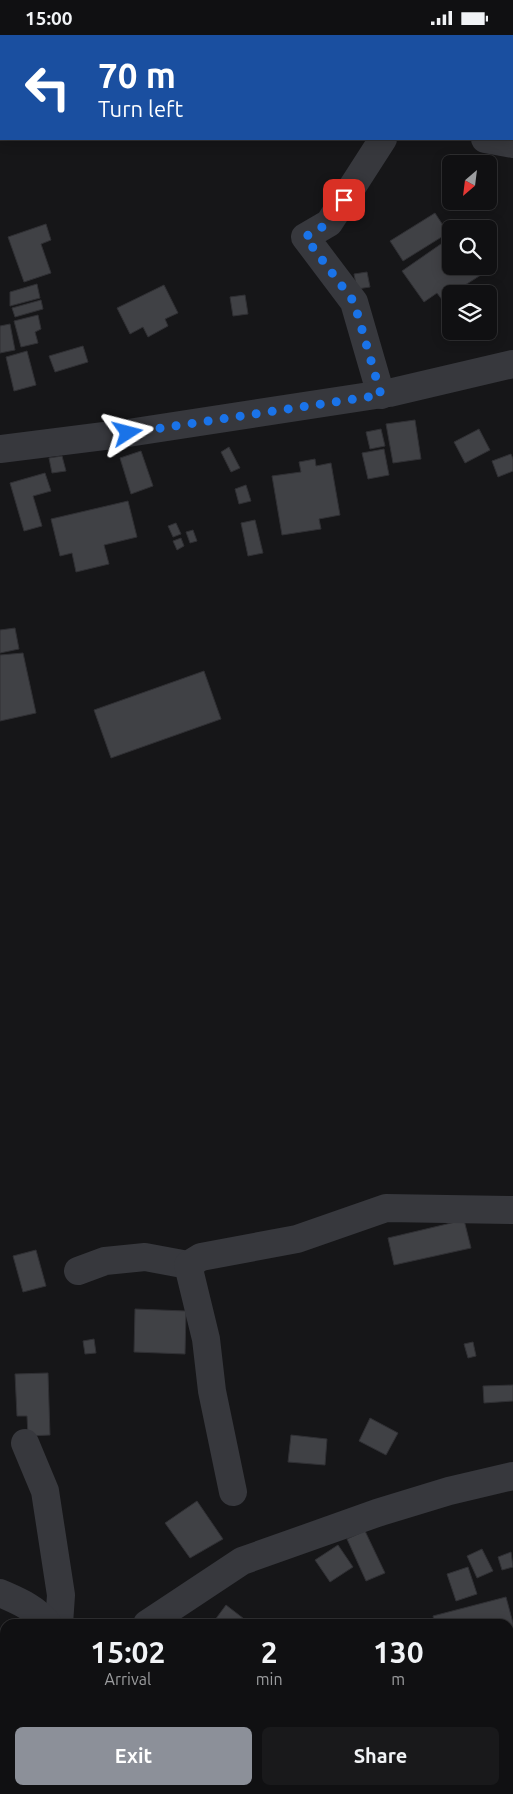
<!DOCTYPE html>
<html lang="en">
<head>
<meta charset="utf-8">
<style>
  body { margin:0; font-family:Ubuntu,sans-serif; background:#19191b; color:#f1f3f6; height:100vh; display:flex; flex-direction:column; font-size:19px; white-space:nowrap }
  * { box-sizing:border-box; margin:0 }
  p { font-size:16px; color:#9c9d9f }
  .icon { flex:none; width:28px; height:28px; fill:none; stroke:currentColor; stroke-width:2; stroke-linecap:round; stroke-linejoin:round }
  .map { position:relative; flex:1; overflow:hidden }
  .drawer { position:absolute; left:0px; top:1584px; width:514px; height:176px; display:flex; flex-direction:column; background:#101012; border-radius:15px 15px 0 0; box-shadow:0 2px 12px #0003,0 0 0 1px #303032 }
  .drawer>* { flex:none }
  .banner { position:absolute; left:0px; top:0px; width:514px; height:105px; box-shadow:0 2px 12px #0003,0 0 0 1px #303032; background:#1a4fa0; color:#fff; overflow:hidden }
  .needle { width:32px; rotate:208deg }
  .controls { position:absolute; left:442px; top:120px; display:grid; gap:10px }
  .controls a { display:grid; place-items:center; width:55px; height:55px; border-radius:8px; background:#101012; box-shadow:0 2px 12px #0003,0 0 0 1px #303032; font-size:25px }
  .pin { position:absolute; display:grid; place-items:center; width:42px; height:42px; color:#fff; margin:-21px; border-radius:10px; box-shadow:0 2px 8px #0006 }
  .me { position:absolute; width:55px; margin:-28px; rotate:81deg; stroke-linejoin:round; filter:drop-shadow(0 0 4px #0008) }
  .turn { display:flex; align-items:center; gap:18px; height:105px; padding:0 15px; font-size:22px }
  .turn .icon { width:65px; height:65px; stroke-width:2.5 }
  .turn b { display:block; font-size:35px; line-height:42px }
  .eta { display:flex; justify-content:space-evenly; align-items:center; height:85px; text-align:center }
  .eta b { font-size:30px; font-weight:700; line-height:35px }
  .primary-button { display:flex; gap:10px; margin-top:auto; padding:10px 15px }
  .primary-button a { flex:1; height:58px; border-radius:8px; background:#8c9099; color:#fff; font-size:20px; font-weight:700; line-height:58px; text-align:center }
  .primary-button a+a { background:#19191b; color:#f1f3f6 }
  .status { display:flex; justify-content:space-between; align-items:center; height:35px; padding:0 25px; background:#101012; direction:ltr }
  .status svg { height:14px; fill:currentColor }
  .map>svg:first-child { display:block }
</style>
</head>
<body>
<div class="status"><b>15:00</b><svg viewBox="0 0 49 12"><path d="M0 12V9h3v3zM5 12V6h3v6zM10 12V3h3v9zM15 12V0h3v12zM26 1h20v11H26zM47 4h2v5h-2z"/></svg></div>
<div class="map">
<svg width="513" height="1759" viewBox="0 0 513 1759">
  <rect width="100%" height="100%" fill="#161618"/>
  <g fill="#404145" stroke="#303034">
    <path d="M435,178L448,198L403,226L390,206Z"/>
    <path d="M46,189L51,205L41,209L51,238L24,247L8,202Z"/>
    <path d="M451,202V231H480L484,238L451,259L443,266L437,258L424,267L402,236Z"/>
    <path d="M367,237L370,252L357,254L354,239Z"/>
    <path d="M37,249L40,263L10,271V257Z"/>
    <path d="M164,250L178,278L165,284L168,291L148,302L143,292L130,299L117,273Z"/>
    <path d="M245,260L248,279L233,281L230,262Z"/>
    <path d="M41,265L43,274L15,282L12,273Z"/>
    <path d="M38,280L41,294L35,297L38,308L21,312L14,286Z"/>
    <path d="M10,289L15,315L0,318V291Z"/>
    <path d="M83,311L88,327L55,337L49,321Z"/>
    <path d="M27,316L36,350L14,356L6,322Z"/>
    <path d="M415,385L421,424L393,428L386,389Z"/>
    <path d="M381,394L385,411L370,414L366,397Z"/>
    <path d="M479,394L490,415L465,428L454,407Z"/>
    <path d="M229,412L240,433L231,437L221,417Z"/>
    <path d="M384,414L389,440L368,444L362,418Z"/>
    <path d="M141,416L153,451L131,459L120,423Z"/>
    <path d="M511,419L513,424V436L498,442L492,426Z"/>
    <path d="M62,421L66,436L52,438L49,423Z"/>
    <path d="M315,424L316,431L331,428L340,480L319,484L321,494L282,500L272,441L301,437L299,427Z"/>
    <path d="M45,438L51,456L33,461L42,491L24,496L10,448Z"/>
    <path d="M246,450L251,466L239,469L235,454Z"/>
    <path d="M128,466L137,502L104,510L109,529L76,537L72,518L60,521L51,484Z"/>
    <path d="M255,485L263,518L248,521L241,488Z"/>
    <path d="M176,488L181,499L173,502L168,491Z"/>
    <path d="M193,495L197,506L190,508L186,497Z"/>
    <path d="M181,503L184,511L177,515L173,506Z"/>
    <path d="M15,593L19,614L0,618V595Z"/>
    <path d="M23,618L36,678L0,686V620Z"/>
    <path d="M204,636L221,684L111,723L94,675Z"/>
    <path d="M464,1185L471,1213L394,1230L388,1203Z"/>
    <path d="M36,1215L46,1251L23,1257L13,1221Z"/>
    <path d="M135,1274L186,1276L185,1319L134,1317Z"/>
    <path d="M94,1304L96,1318L85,1319L83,1306Z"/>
    <path d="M473,1307L476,1321L468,1323L464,1309Z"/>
    <path d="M48,1338L50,1400L28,1401L27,1381H17L15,1339Z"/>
    <path d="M513,1350V1366L484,1368L483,1351Z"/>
    <path d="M370,1383L398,1398L386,1420L359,1406Z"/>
    <path d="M291,1400L327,1404L325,1430L288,1427Z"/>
    <path d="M197,1466L223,1504L190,1523L165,1488Z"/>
    <path d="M365,1496L385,1538L366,1546L347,1504Z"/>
    <path d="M338,1510L353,1532L330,1547L315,1525Z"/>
    <path d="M482,1514L493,1536L477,1543L467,1521Z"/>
    <path d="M511,1517L513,1532L502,1535L498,1522Z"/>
    <path d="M468,1532L477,1559L456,1566L447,1539Z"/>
    <path d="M506,1562L513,1588V1604L509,1605V1589H435L433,1581Z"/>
    <path d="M226,1570L248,1587L247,1589H212Z"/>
    <path d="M107,1755H144L143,1759H107Z"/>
    <path d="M152,1755H184L183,1759H151Z"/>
    <path d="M208,1755H262L261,1759H206Z"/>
    <path d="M409,1755H452V1758L409,1759Z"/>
  </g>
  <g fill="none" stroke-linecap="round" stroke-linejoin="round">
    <g stroke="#37383d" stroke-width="28">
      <path d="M485,104L513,109"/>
      <path d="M381,360L354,267L305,202L329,188L383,104"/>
      <path d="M0,414L128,398L389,358L513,329"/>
      <path d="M78,1236L105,1226L145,1222L188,1230"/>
      <path d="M25,1408L45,1456L61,1560L59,1589"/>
      <path d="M233,1457L212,1356L206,1304L188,1230L201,1222L297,1204L386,1173L513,1175"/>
      <path d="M0,1558C18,1566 36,1573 48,1589"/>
      <path d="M147,1589L242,1526L377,1478L449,1456L513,1441"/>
      <path d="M19,1759L21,1755"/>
    </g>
  </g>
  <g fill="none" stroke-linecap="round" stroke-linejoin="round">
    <path stroke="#1a73e8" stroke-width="9" stroke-dasharray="0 16.2" d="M128,398L381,360L354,267L305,202L329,188L344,165"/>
  </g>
</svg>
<div class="controls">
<a><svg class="needle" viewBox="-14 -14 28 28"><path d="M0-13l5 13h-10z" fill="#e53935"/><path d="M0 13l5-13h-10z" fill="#9c9d9f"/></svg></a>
<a><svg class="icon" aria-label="search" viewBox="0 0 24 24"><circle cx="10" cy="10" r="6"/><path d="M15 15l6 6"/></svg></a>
<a><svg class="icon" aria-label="layers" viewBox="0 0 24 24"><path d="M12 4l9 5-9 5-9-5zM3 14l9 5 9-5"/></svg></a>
</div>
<div class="pin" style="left:344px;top:165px;background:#d93025"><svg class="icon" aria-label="arrive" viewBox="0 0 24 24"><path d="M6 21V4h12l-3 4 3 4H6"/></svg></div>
<svg class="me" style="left:128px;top:398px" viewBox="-20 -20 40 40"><path d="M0-17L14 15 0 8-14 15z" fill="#1a73e8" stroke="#fff" stroke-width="4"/></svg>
<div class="banner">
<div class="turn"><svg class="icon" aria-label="left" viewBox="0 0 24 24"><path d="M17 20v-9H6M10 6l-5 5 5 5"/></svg><div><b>70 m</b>Turn left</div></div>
</div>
<section class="drawer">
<div class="eta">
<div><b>15:02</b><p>Arrival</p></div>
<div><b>2</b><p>min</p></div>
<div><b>130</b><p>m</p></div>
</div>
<div class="primary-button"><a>Exit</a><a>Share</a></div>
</section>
</div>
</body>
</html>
